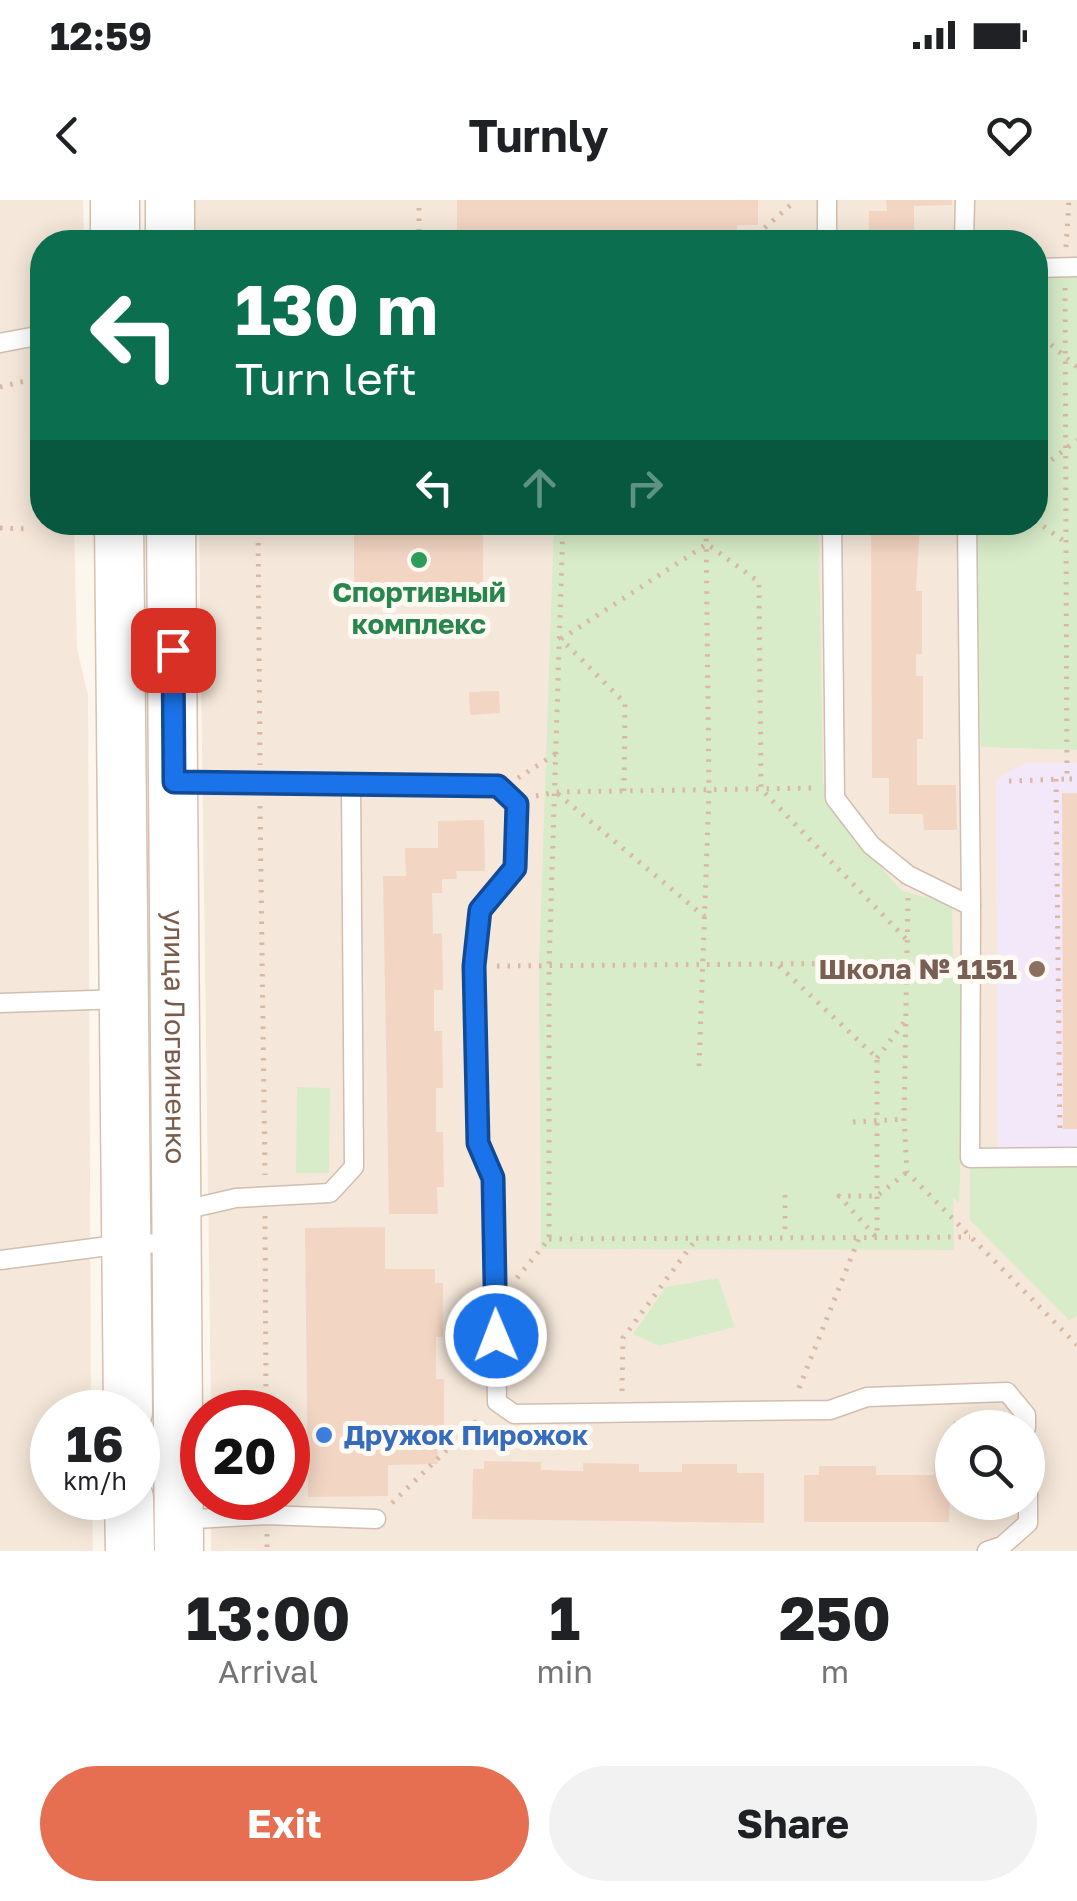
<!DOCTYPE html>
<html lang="en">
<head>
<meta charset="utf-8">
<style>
  body { margin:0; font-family:"Golos Text",sans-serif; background:#f2f2f2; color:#202124; height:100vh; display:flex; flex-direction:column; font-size:38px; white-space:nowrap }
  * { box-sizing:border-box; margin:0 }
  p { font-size:32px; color:#757577 }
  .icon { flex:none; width:55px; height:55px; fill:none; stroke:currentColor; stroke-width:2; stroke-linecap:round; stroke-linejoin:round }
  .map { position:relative; height:1351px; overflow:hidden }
  .drawer { display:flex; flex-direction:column; background:#fff; flex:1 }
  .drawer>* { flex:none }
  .hud { position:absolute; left:30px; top:30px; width:1018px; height:305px; border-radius:40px; box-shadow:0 5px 25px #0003; background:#0b6e4f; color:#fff; overflow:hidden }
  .controls { position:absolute; left:935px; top:1210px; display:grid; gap:20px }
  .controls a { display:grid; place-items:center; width:110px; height:110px; border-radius:50%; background:#fff; box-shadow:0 5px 25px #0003; font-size:50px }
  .speed { position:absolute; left:30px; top:1190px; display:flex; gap:20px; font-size:50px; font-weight:700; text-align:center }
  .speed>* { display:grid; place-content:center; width:130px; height:130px; border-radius:50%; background:#fff; box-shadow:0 5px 25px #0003; line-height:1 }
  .speed small { font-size:25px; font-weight:400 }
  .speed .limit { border:15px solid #d22; background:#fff; color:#111 }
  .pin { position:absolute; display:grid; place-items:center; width:85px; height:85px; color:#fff; margin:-42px; border-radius:20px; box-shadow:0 5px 15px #0006 }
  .me { position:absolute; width:110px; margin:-55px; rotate:359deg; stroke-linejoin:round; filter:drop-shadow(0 0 8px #0008) }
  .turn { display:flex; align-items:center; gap:35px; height:210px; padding:0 40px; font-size:45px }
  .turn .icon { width:130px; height:130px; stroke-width:2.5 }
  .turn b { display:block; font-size:70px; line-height:85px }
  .lanes { display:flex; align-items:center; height:95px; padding:0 40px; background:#0003; justify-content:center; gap:50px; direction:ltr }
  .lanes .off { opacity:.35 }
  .eta { display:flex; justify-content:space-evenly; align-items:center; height:170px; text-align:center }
  .eta b { font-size:60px; font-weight:700; line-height:70px }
  .action { display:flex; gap:20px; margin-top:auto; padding:20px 40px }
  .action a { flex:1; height:115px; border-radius:60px; background:#e76f51; color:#fff; font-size:40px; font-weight:700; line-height:115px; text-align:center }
  .action a+a { background:#f2f2f2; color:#202124 }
  .status { display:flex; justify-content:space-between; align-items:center; height:70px; padding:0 50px; background:#fff; direction:ltr }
  .status svg { height:28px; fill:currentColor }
  header { display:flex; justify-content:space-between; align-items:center; height:130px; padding:0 40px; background:#fff; font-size:45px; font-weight:700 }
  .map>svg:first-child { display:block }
</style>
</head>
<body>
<div class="status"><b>12:59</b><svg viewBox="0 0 49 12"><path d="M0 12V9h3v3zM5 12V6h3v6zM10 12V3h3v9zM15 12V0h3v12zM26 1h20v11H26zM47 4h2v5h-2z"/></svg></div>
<header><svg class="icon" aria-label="back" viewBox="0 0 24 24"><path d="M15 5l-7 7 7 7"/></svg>Turnly<svg class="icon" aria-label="heart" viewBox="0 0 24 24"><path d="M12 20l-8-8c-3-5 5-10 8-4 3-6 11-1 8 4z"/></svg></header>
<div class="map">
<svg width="1077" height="1351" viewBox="0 0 1077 1351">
  <rect width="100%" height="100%" fill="#fdf6ec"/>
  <g fill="#f5e8da" fill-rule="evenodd">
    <path d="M0,0H83L84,42H42V322L74,323L77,448L88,496L91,1212H52V1298H92L93,1351H0Z"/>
    <path d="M194,0H1077V1351H211V1298H288V1212H211L199,323L1035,322V42H195ZM952,1228H1028V1302H952Z"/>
  </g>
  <path fill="#f3e8fa" d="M1025,563H1077V1071L998,959L996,580Z"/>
  <g fill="#d8ecc9">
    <path d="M1035,74H1077V550L981,547L976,323L1035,322Z"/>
    <path d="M554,323H819L823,583L844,625L902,691L952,704L953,771L967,792L959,1003L953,997L954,1050L541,1049L539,766Z"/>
    <path d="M297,887L330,888L329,973H296Z"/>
    <path d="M1077,963V1116L1069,1120L970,1020V964Z"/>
    <path d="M718,1078L735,1127L659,1146L633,1134L666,1087Z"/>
  </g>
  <g fill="#f3d5c3">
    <path d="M457,0H758V25H737V38H709V42H457Z"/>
    <path d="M886,0H952V5L914,6V42H869V11H887Z"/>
    <path d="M354,322H483V397L354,398Z"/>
    <path d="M871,322H920L916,391H922V454H916V476H923V539H917V585H956L957,630H924L923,614H889V578H872Z"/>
    <path d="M499,491L500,513L470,515L469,492Z"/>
    <path d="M1062,593H1077V929H1063Z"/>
    <path d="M484,620L485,671H456L457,679H442V693H432L433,734L442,733L443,790H434V831H442L443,888H436V932H443L444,987H437L438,1014H389L383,676H406L405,648H438V621Z"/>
    <path d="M385,1027V1069H435V1083H443V1137H436V1179H444V1235H437L438,1264L388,1265V1296L308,1297L305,1028Z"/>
    <rect x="953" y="1221" width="42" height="7"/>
    <path d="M947,1236H952L949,1322H804V1275H819V1266H876V1275H934V1264H947Z"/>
    <path d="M484,1261L541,1262V1270L583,1271V1263L639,1264V1272H682V1264H737V1273H764V1323L472,1319L473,1269H484Z"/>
  </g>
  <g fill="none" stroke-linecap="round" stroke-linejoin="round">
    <defs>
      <g id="lane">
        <path d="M827,0V42"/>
        <path d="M964,42L965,0"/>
        <path d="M1035,68L1077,67"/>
        <path d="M0,143L42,135"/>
        <path d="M832,322L835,598L871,645L908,675L971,706L967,322"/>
        <path d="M175,582L498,587L517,604L515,668L480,710L474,767L478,943L493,978L497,1202L514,1214L830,1210L867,1197L1007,1192L1026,1215V1228"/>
        <path d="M971,706L970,958L1077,957"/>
        <path d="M0,803L124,799"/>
        <path d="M179,1011L236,998L330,993L354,967L351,586"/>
        <path d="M0,1060L124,1044L177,1043"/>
        <path d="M179,1320L266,1315L376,1319"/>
        <path d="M987,1351L1002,1346L1028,1323V1287"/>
      </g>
      <g id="secondary">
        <path d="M115,0V42"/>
        <path d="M170,0V42"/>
        <path d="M119,322L128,1212"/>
        <path id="s1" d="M171,322L179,1351"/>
        <path d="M129,1298L130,1351"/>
      </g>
    </defs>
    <use href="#lane" stroke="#d1beb0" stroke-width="21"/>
    <use href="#secondary" stroke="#d6c0b0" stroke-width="51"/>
    <g stroke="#d9b8a5" stroke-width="5" stroke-dasharray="2.5 8" stroke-linecap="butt">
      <path d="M419,42V0"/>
      <path d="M749,42L796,0"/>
      <path d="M1066,47L1069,0"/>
      <path d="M1065,88L1067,579H1077"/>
      <path d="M1035,131L1077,167"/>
      <path d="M0,187L25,181"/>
      <path d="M30,236L42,235"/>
      <path d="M1035,273L1077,240"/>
      <path d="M1035,320L1065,342"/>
      <path d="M258,322L260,565"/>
      <path d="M0,328L28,329"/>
      <path d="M518,578L557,553"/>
      <path d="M1056,579L1060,936"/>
      <path d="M1009,581L1067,579"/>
      <path d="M624,591L625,503L561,439L707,344L759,382L761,589L909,742"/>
      <path d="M558,594L705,717"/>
      <path d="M536,596L556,592L815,588"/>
      <path d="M260,606L265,975"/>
      <path d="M908,698L904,919L907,972L1077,1145"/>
      <path d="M497,766L910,763"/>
      <path d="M779,766L877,858V1038"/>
      <path d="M877,858L905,821"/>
      <path d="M699,866L709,593L706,322"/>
      <path d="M853,922L904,919"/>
      <path d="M785,995V1037"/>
      <path d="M265,1016L266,1212"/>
      <path d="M875,1036L839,996H877L907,972"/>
      <path d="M549,1039L970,1037"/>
      <path d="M517,1078L549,1039V766L563,322"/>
      <path d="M799,1188L859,1038"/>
      <path d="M622,1191L623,1138L697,1038"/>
      <path d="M392,1303L481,1217"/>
      <path d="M267,1334V1351"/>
    </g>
    <use href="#lane" stroke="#fff" stroke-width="18"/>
    <use href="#secondary" stroke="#fff" stroke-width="48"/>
  </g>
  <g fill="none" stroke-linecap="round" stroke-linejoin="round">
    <defs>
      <path id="route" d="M173,450L174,582L498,586L517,604L515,668L480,710L474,766L478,943L493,978L496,1136"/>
    </defs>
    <use href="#route" stroke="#114b97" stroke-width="25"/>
    <use href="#route" stroke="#1a73e8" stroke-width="18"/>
  </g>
  <circle fill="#2e9e5b" stroke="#fffaf3" stroke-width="4" cx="419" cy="360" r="10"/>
  <circle fill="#8d6e63" stroke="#fffaf3" stroke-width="4" cx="1037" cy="769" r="10"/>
  <circle fill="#3f7fe0" stroke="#fffaf3" stroke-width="4" cx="324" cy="1235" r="10"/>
  <g text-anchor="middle" stroke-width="10" stroke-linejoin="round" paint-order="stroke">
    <g font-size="28" font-weight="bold" fill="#27864d" stroke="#fffaf3">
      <text x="419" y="402">Спортивный<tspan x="419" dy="32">комплекс</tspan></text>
    </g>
    <g font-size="28" font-weight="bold" fill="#785e54" stroke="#fffaf3" text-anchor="end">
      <text x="1017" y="779">Школа № 1151</text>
    </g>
    <g font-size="28" fill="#7a5c4d" stroke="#fffaf3">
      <text dy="10" stroke="none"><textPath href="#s1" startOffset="515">улица Логвиненко</textPath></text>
    </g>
    <g font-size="28" font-weight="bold" fill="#366cbe" stroke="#fffaf3" text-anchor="start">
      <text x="344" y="1245">Дружок Пирожок</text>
    </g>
  </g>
</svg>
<div class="controls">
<a><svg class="icon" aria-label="search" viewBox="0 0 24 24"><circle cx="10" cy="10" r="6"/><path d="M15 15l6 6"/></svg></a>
</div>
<div class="speed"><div>16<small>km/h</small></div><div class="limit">20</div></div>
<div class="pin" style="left:173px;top:450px;background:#d93025"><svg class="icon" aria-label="arrive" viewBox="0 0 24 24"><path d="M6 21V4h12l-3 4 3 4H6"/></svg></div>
<svg class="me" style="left:496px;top:1136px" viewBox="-20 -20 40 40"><circle r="17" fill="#1a73e8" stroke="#fff" stroke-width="3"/><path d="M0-11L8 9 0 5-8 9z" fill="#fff"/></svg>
<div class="hud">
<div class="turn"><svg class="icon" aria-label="left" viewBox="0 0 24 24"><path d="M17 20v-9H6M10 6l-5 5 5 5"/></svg><div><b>130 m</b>Turn left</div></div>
<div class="lanes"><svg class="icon" aria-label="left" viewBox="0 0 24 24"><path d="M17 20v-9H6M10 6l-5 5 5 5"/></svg><svg class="icon off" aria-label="ahead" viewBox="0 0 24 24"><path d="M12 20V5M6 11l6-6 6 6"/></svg><svg class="icon off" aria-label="right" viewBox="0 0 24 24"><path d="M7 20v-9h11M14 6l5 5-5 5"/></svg></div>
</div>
</div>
<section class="drawer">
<div class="eta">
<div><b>13:00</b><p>Arrival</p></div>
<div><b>1</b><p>min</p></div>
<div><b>250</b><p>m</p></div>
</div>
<div class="action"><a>Exit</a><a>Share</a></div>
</section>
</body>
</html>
